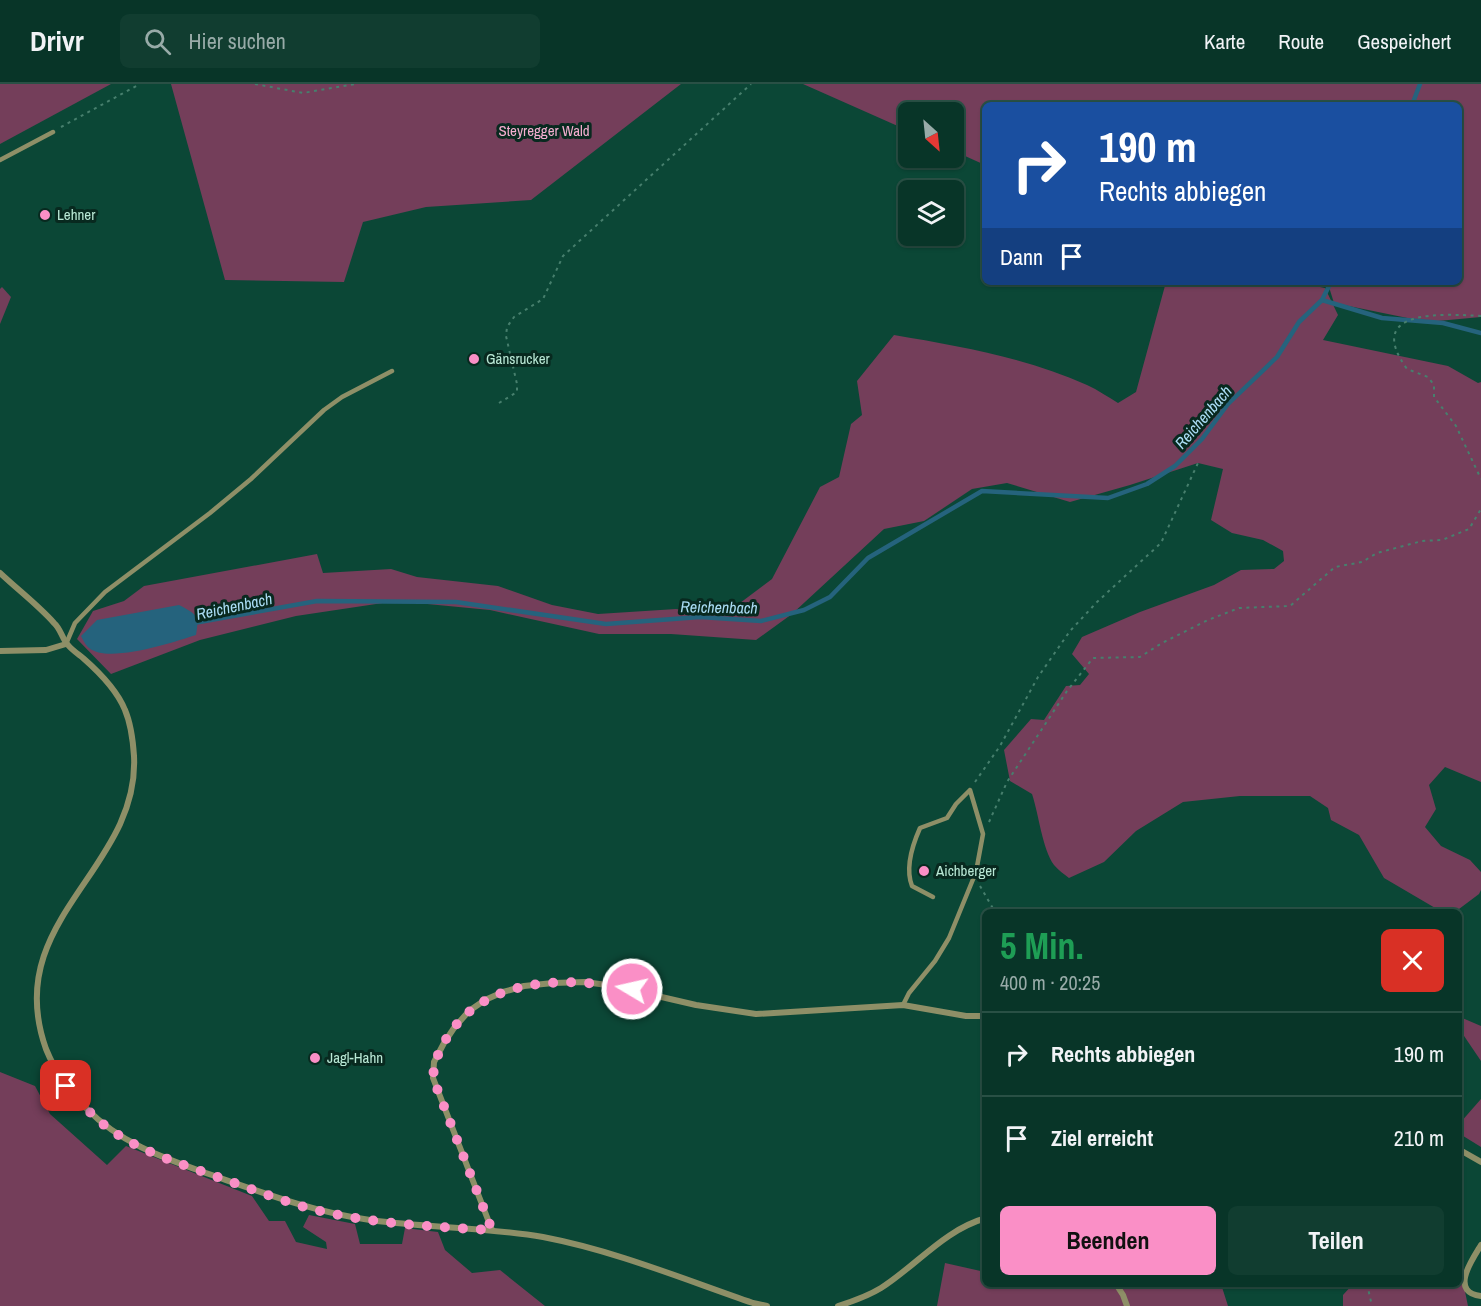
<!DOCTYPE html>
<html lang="de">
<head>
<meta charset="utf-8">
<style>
  body { margin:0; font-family:"Archivo Narrow",sans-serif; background:#113d30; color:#f1f3f6; height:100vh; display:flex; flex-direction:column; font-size:22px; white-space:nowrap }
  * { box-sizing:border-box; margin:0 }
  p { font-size:20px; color:#98aba8 }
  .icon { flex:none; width:33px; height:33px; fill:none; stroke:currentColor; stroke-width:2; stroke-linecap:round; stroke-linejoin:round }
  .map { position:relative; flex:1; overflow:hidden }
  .side { position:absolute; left:982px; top:825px; width:480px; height:378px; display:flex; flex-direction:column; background:#083528; border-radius:9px; box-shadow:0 2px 4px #0004,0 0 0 2px #295045 }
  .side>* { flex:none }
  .banner { position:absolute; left:982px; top:18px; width:480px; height:183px; border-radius:9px; box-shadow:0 2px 4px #0004,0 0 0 2px #295045; background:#1a4fa0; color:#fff; overflow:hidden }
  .needle { width:39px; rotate:153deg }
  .buttons { position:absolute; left:898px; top:18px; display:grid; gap:12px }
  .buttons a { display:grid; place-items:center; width:66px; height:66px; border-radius:9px; background:#083528; box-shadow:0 2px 4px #0004,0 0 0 2px #295045; font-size:30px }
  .pin { position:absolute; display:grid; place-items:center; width:51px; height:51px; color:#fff; margin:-26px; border-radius:12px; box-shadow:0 3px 9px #0006 }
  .me { position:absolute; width:66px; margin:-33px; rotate:279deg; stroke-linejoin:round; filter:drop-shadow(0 0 4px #0008) }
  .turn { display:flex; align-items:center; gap:21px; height:126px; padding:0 18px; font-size:27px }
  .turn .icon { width:78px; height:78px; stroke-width:2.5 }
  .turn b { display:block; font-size:42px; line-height:51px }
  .then { display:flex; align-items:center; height:57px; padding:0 18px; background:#0003; gap:12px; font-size:22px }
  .round { display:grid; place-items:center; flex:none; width:63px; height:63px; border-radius:9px; background:#113d30 }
  .summary { display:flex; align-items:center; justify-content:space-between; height:102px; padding:0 18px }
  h1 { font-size:36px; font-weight:800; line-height:45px; color:#1e9e55 }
  .action { display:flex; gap:12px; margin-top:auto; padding:12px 18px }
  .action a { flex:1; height:69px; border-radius:9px; background:#fa8fc6; color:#111; font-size:24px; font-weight:800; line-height:69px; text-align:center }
  .action a+a { background:#113d30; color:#f1f3f6 }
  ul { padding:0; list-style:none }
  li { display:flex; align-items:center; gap:18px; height:84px; padding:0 18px; border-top:2px solid #295045 }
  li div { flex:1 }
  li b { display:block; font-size:22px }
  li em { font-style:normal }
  header { display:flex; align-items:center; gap:36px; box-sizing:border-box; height:84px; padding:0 30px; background:#083528; border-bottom:2px solid #295045 }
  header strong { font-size:28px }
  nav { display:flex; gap:33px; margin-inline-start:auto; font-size:21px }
  .search { width:420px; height:54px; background:#113d30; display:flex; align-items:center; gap:15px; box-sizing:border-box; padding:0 21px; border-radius:9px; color:#98aba8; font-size:22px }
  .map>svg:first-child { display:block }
</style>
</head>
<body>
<header>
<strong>Drivr</strong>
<div class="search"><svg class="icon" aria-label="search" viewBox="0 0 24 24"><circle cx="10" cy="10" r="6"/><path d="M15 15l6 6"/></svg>Hier suchen</div>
<nav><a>Karte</a><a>Route</a><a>Gespeichert</a></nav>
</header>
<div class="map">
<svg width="1481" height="1222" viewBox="0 0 1481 1222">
  <rect width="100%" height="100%" fill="#0b4736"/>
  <g fill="#743e5a">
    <path d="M0,0H111L0,60Z"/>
    <path d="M171,0H681L531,116L426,123L363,138L344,198L225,196Z"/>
    <path d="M803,0H1481V233L1427,238L1334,219L1329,203L1304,198H1460V21H986L985,81L954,67V28H909V47Z"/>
    <path d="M1166,198H1295L1325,204L1338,231L1323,256L1448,282L1478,299L1481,298V698L1445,683L1429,701L1436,725L1425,743L1441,762L1470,776L1481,788V806L1479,810L1455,828H1442L1384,794L1359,751L1331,736L1328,724L1310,712H1240L1183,718L1136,747L1104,778L1069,794C1064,790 1058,786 1054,781C1042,764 1039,731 1032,710L1010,697L1004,666L1031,635L1044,636L1066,602L1080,601L1089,590L1072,570L1082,553L1140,528L1214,501L1241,486L1274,485L1284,477L1283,467L1263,456L1232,449L1211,436L1223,385L1198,379L1130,401L1070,418L1007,399L972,405L924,437L884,445L792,530L756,556L671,550H599L490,526L396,517L296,532L200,556L111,590L77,555L93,527L124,517L144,502L317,470L323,489L391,485L417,493L498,502L552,521L598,530L676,525L717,530L740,519L772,495L820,403L839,393L851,340L862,331L857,297L894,251C959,262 1027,274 1087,301C1098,306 1108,313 1118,319L1136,308Z"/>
    <path d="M2,203L11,213L0,240V205Z"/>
    <path d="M1460,933L1481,942V977L1460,946Z"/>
    <path d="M0,988L35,1002L50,1030L107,1081L126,1062L252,1112L269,1137H285L296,1158L327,1165L326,1158L303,1143L309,1131L355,1140L360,1160H402L405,1144L438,1148L445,1166L472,1189L500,1186L545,1222H0Z"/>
    <path d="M1481,1015V1063L1460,1050V1039Z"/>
    <path d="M945,1179L985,1188L986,1200H1221L1228,1222H937Z"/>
    <path d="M1460,1183L1468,1222H1343V1211L1353,1200H1460Z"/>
  </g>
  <path fill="#25637d" d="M179,521C196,530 200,531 196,551C174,558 108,580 89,564C86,562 83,556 81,552L97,536Z"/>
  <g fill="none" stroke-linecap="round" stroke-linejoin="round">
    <g stroke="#25637d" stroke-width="4.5">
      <path d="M1412,21L1420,0"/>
      <path d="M1322,216L1382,234L1443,239L1481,249"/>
      <path d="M194,539L317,517L456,518L606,540L700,533L761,537L804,526L830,513L868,474L982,407L1108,414L1147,400L1175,382L1202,355L1228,320L1277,273L1299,238L1322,216L1331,198"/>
    </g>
    <g stroke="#477f6d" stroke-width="2" stroke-dasharray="3 4.5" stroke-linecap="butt">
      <path d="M255,0L303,9L355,0"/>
      <path d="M61,43L140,0"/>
      <path d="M1481,232C1443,230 1363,224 1407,285L1428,293L1434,301V313L1456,342L1481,395"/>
      <path d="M499,319L517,308V300L506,252L507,243L514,233L543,215L563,172L751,0"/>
      <path d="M975,698L1000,662L1038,593L1070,547L1097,518L1161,459L1198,379"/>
      <path d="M989,738L1007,698L1067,607L1093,574L1140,573L1162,559L1208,536L1239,524L1290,522L1335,483L1362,478L1377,469L1422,457L1442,456L1469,445L1481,425"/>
      <path d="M980,802L995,828"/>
      <path d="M1367,1200L1372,1222"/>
    </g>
    <g stroke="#8e8f67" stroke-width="4.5">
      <path d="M0,76L53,48"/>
      <path d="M66,560L75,539L105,508L210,429L251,395L324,326L342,313L392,287"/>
      <path d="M903,921L909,909L935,877L949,854L976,788L983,750L970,706L956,720L947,734L920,744C912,762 905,784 912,802L933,813"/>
    </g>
    <g stroke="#8e8f67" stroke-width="6">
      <path d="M0,489C18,506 38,521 54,539C61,545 62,555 68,561C72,566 78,570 83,574C99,588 117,606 125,626C131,640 133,657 134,672C140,786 0,836 46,965C55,987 69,1008 87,1025C119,1058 161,1073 203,1088C258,1107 312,1128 370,1136C427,1144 486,1143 543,1153C616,1167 683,1195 753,1219L767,1222"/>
      <path d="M0,567L46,566L66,560"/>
      <path d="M1460,1066L1481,1078"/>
      <path d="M492,1146L433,994L434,978L444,959L454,944L469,927L485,916L503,908L524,902L553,899L585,898L614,902L696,921L756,930L903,921L966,932H986"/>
      <path d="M1481,1161C1472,1176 1449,1208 1481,1212"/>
      <path d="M1116,1200L1123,1211L1127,1222"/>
      <path d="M838,1222C854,1217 868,1212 881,1204C917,1181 944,1146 986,1134"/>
    </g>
  </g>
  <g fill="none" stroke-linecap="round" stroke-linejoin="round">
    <path stroke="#fa8fc6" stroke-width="10" stroke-dasharray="0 18" d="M66,1002C79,1017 92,1032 108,1044C141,1068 182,1080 220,1094C255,1106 289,1120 324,1128C379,1140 436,1143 492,1146L433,994C434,978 439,966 448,952C487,891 569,893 632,905"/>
  </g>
  <g fill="#fa8fc6" stroke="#08291f" stroke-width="2">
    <circle cx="45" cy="131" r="6"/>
    <circle cx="474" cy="275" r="6"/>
    <circle cx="924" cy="787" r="6"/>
    <circle cx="315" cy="974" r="6"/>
  </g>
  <g text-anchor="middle" stroke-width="6" stroke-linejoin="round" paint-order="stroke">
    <g font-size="15" fill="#f5aed0" stroke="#08291f">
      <text x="544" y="52">Steyregger Wald</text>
    </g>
    <g font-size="15" fill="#b9e8d5" stroke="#08291f" text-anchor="start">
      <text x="57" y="136">Lehner</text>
      <text x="486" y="280">Gänsrucker</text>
      <text x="936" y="792">Aichberger</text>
      <text x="327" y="979">Jagl-Hahn</text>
    </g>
    <g font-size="16" font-style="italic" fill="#abddf5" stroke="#08291f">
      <text transform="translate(1203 333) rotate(-49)" y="6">Reichenbach</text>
      <text transform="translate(234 522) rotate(-12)" y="6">Reichenbach</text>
      <text transform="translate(719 523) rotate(1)" y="6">Reichenbach</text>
    </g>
  </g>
</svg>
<div class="buttons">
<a><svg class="needle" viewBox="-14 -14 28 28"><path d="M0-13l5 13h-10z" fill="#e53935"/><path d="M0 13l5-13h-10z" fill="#98aba8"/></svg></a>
<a><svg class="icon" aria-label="layers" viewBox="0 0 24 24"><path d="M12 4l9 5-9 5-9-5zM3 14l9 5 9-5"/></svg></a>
</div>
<div class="pin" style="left:66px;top:1002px;background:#d93025"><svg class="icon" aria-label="arrive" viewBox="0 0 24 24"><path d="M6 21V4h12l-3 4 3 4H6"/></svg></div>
<svg class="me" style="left:632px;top:905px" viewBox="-20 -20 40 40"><circle r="17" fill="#fa8fc6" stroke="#fff" stroke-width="3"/><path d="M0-11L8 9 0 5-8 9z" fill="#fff"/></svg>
<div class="banner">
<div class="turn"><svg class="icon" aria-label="right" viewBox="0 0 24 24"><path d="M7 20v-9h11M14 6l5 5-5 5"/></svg><div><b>190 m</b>Rechts abbiegen</div></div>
<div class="then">Dann<svg class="icon" aria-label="arrive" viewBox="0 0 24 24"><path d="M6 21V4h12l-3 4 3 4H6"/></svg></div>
</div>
<section class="side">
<div class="summary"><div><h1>5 Min.</h1><p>400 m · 20:25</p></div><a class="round" style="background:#d93025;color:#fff"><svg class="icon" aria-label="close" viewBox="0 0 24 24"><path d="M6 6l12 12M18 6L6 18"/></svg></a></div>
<ul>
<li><svg class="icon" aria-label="right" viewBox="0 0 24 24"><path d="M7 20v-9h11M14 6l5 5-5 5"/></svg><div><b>Rechts abbiegen</b></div><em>190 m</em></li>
<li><svg class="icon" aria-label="arrive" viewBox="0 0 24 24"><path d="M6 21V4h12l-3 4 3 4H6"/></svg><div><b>Ziel erreicht</b></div><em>210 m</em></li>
</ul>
<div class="action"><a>Beenden</a><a>Teilen</a></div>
</section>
</div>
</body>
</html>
